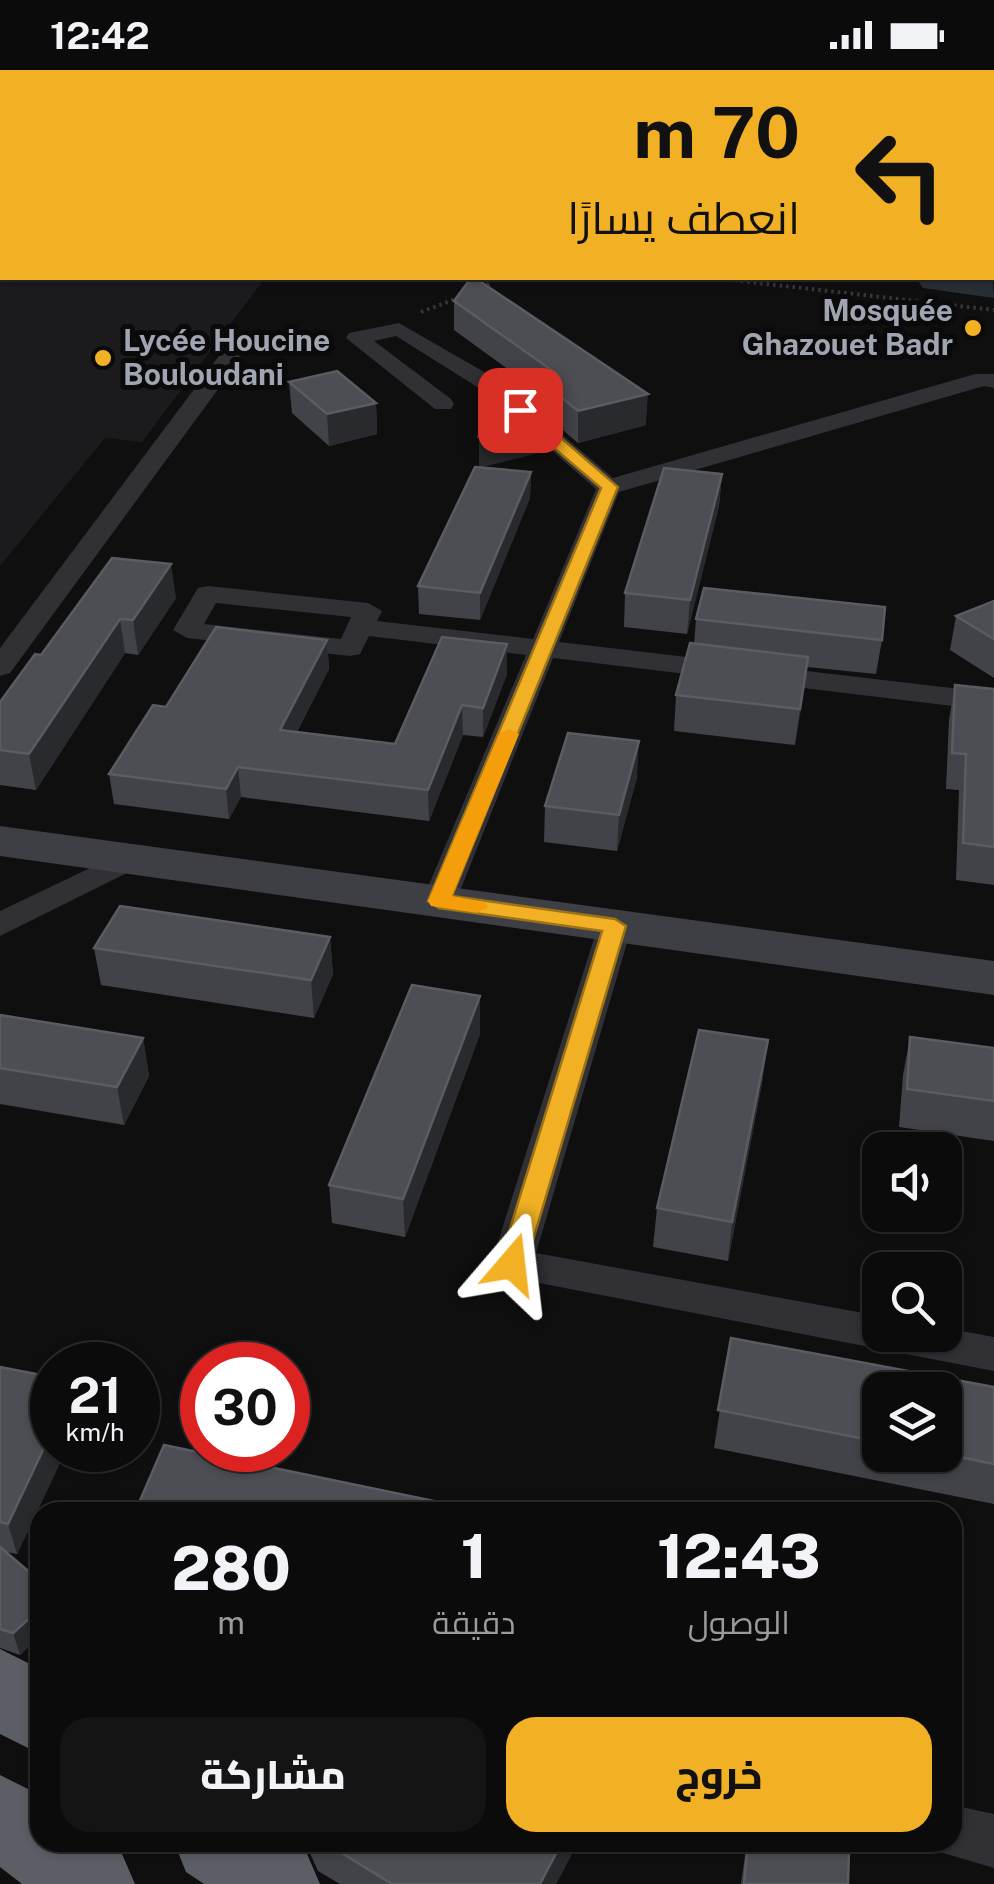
<!DOCTYPE html>
<html lang="ar">
<head>
<meta charset="utf-8">
<style>
  body { margin:0; font-family:"Public Sans",Cairo,sans-serif; background:#141415; color:#f1f3f6; direction:rtl; height:100vh; display:flex; flex-direction:column; font-size:38px; white-space:nowrap }
  * { box-sizing:border-box; margin:0 }
  p { font-size:32px; color:#9a9b9d }
  .icon { flex:none; width:55px; height:55px; fill:none; stroke:currentColor; stroke-width:2; stroke-linecap:round; stroke-linejoin:round }
  .map { position:relative; flex:1; overflow:hidden; direction:ltr }
  .details { position:absolute; left:30px; top:1432px; width:932px; height:350px; display:flex; flex-direction:column; background:#0b0b0c; border-radius:30px; box-shadow:0 2px 8px #0004,0 0 0 2px #2b2b2d; direction:rtl }
  .details>* { flex:none }
  .hud { position:absolute; left:0px; top:0px; width:995px; height:210px; box-shadow:0 2px 8px #0004,0 0 0 2px #2b2b2d; direction:rtl; background:#f2b124; color:#111; overflow:hidden }
  .fabs { position:absolute; left:862px; top:1062px; display:grid; gap:20px }
  .fabs a { display:grid; place-items:center; width:100px; height:100px; border-radius:20px; background:#0b0b0c; box-shadow:0 2px 8px #0004,0 0 0 2px #2b2b2d; font-size:50px }
  .speed { position:absolute; left:30px; top:1272px; display:flex; gap:20px; font-size:50px; font-weight:700; text-align:center }
  .speed>* { display:grid; place-content:center; width:130px; height:130px; border-radius:50%; background:#0b0b0c; box-shadow:0 2px 8px #0004,0 0 0 2px #2b2b2d; line-height:1 }
  .speed small { font-size:25px; font-weight:400 }
  .speed .limit { border:15px solid #d22; background:#fff; color:#111 }
  .pin { position:absolute; display:grid; place-items:center; width:85px; height:85px; color:#fff; margin:-42px; border-radius:20px; box-shadow:0 5px 15px #0006 }
  .me { position:absolute; width:110px; margin:-55px; rotate:17deg; stroke-linejoin:round; filter:drop-shadow(0 0 8px #0008) }
  .turn { display:flex; align-items:center; gap:35px; height:210px; padding:0 30px; font-size:45px }
  .turn .icon { width:130px; height:130px; stroke-width:2.5 }
  .turn b { display:block; font-size:70px; line-height:85px }
  .eta { display:flex; justify-content:space-evenly; align-items:center; height:170px; text-align:center }
  .eta b { font-size:60px; font-weight:800; line-height:70px }
  .action { display:flex; gap:20px; margin-top:auto; padding:20px 30px }
  .action a { flex:1; height:115px; border-radius:30px; background:#f2b124; color:#111; font-size:40px; font-weight:800; line-height:115px; text-align:center }
  .action a+a { background:#141415; color:#f1f3f6 }
  .status { display:flex; justify-content:space-between; align-items:center; height:70px; padding:0 50px; background:#0b0b0c; direction:ltr }
  .status svg { height:28px; fill:currentColor }
  .map>svg:first-child { display:block }
</style>
</head>
<body>
<div class="status"><b>12:42</b><svg viewBox="0 0 49 12"><path d="M0 12V9h3v3zM5 12V6h3v6zM10 12V3h3v9zM15 12V0h3v12zM26 1h20v11H26zM47 4h2v5h-2z"/></svg></div>
<div class="map">
<svg width="994" height="1814" viewBox="0 0 994 1814">
  <rect width="100%" height="100%" fill="#0f0f10"/>
  <path fill="#1b1b1d" d="M0,175L2,208H265L142,372L105,368L0,496Z"/>
  <g fill="none" stroke-linecap="round" stroke-linejoin="round">
    <g fill="#272f35" fill-rule="evenodd">
      <rect x="0" y="133" width="2" height="26"/>
      <path d="M992,200L994,228L923,218L916,208H992Z"/>
    </g>
    <g stroke="#36373c" stroke-width="4" stroke-dasharray="2.5 4" stroke-linecap="butt">
      <path d="M715,208L994,240"/>
      <path d="M482,219L496,208"/>
      <path d="M421,242L461,227"/>
    </g>
    <g fill="#303035" fill-rule="evenodd">
      <rect x="992" y="31" width="2" height="10"/>
      <rect x="992" y="121" width="2" height="12"/>
      <path d="M399,253L498,310L613,408L975,304H994V318L984,316L619,422L559,572L994,623V641L553,588L456,831L451,838L439,841L427,838L422,831L526,585L369,566L360,584L350,586L187,568L173,560L198,518L208,516L368,533L382,541L377,551L533,569L596,419L482,320L396,266L374,271L451,329L454,334L451,339H435L346,268L349,263ZM216,533L351,547L341,569L204,554Z"/>
      <path d="M230,280L241,287L238,292L10,603L0,606V578L222,282Z"/>
      <path d="M132,778L143,781L148,788L143,795L0,866V841Z"/>
      <path d="M615,845L627,848L632,856L536,1183L880,1246V1265H945V1258L994,1267V1301L497,1205L491,1194L598,856L603,848Z"/>
      <path d="M952,1735L994,1744V1798L933,1780L930,1772H952Z"/>
    </g>
    <g fill="#3e3f45" fill-rule="evenodd">
      <path d="M881,0H937L939,2H883Z"/>
      <path d="M994,0V14H992V2H983Z"/>
      <path d="M0,756L994,891V925L0,786Z"/>
    </g>
    <g stroke="#4c4d54" stroke-width="55">
      <path d="M199,2L209,0"/>
      <path d="M0,61L2,60"/>
    </g>
    <g fill="#5c5e66" fill-rule="evenodd">
      <path d="M0,1579L40,1599V1684L0,1664Z"/>
      <path d="M0,1705L40,1725V1772H106L122,1784L135,1814H22L0,1797Z"/>
      <path d="M174,1772H290L307,1784L320,1814H204L186,1802Z"/>
    </g>
  </g>
  <g fill="#424348" fill-rule="evenodd">
    <path d="M102,0H151L141,2H108Z"/>
    <path d="M291,0H403L394,2H298Z"/>
    <path d="M788,0H841L840,2H788Z"/>
    <path d="M454,231L646,355L578,373L538,339V321L454,260Z"/>
    <path d="M289,312L376,333L377,364L329,376L292,343Z"/>
    <path d="M546,381L481,397L531,402L530,428L480,550L419,544L418,516L479,397Z"/>
    <path d="M722,404L719,436L687,564L624,557L625,523Z"/>
    <path d="M112,488L176,528L138,585L125,583L36,720L0,715V632L41,585Z"/>
    <path d="M994,531V608L950,580L956,546Z"/>
    <path d="M696,549L882,570L876,604L807,597L795,675L674,661L676,625L694,574Z"/>
    <path d="M327,570L329,599L297,662L395,674L507,574V604L483,667L463,665L429,751L241,727L229,749L114,734L109,704L166,637Z"/>
    <path d="M955,615L994,619V815L956,810L959,720L946,719L949,650Z"/>
    <path d="M637,707L617,781L544,772L545,736Z"/>
    <path d="M330,867L333,904L314,948L101,915L94,878Z"/>
    <path d="M480,926V964L405,1167L332,1153L329,1115Z"/>
    <path d="M0,945L143,968L149,1006L124,1055L0,1034Z"/>
    <path d="M910,967L994,978V1071L899,1057L903,1005Z"/>
    <path d="M763,1008L728,1191L653,1177L657,1138Z"/>
    <path d="M731,1268L994,1317V1434L714,1378ZM880,1320H945V1385H880Z"/>
    <path d="M0,1297L52,1380H66L17,1484L6,1482L40,1511V1566L20,1585L0,1578Z"/>
    <path d="M297,1772H578L556,1814H340L318,1801L309,1781Z"/>
    <path d="M747,1772H808L848,1814H741Z"/>
  </g>
  <g fill="#292a2d">
    <path d="M121,0H151L141,2H121Z"/>
    <path d="M336,0H403L394,2H337Z"/>
    <path d="M648,324L646,355L578,373V341Z"/>
    <path d="M376,333L377,364L329,376L327,344Z"/>
    <path d="M547,349L546,381L479,398V366Z"/>
    <path d="M531,402L530,428L480,550V523Z"/>
    <path d="M722,404L719,436L687,564L690,530Z"/>
    <path d="M171,494L176,528L138,585L133,550Z"/>
    <path d="M120,549L125,583L36,720L29,684Z"/>
    <path d="M327,570L329,599L282,690L280,660Z"/>
    <path d="M507,574V604L483,667V638Z"/>
    <path d="M808,587L804,622L795,675L800,639Z"/>
    <path d="M462,635L463,665L429,751L428,720Z"/>
    <path d="M639,671L637,707L617,781L619,745Z"/>
    <path d="M238,697L241,727L229,749L226,719Z"/>
    <path d="M330,867L333,904L314,948L311,910Z"/>
    <path d="M480,926V964L405,1167L403,1129Z"/>
    <path d="M143,968L149,1006L124,1055L117,1017Z"/>
    <path d="M768,970L763,1008L728,1191L732,1152Z"/>
    <path d="M52,1361V1380H66L17,1484L8,1454Z"/>
    <path d="M40,1539V1566L20,1585L13,1563Z"/>
    <path d="M562,1772H578L556,1814H540Z"/>
  </g>
  <g fill="#4c4e53" stroke="#595c62" stroke-width="2.5">
    <path d="M471,208H475L648,324L578,341L538,308L557,304L454,231Z"/>
    <path d="M337,301L376,333L327,344L289,312Z"/>
    <path d="M513,320L547,349L479,366L500,324Z"/>
    <path d="M475,397L531,402L480,523L418,516Z"/>
    <path d="M664,398L722,404L690,530L625,523Z"/>
    <path d="M112,488L171,494L133,550L120,549L29,684L0,680V632L35,584L41,585Z"/>
    <path d="M704,518L885,537L882,570L696,549Z"/>
    <path d="M994,531V569L956,546Z"/>
    <path d="M216,557L327,570L280,660L395,674L442,567L507,574L483,638L462,635L428,720L238,697L226,719L109,704L153,635L166,637Z"/>
    <path d="M690,573L808,587L800,639L676,625Z"/>
    <path d="M955,615L994,619V777L963,773L966,684L952,683Z"/>
    <path d="M568,663L639,671L619,745L545,736Z"/>
    <path d="M120,836L330,867L311,910L94,878Z"/>
    <path d="M412,915L480,926L403,1129L329,1115Z"/>
    <path d="M0,945L143,968L117,1017L0,998Z"/>
    <path d="M699,960L768,970L732,1152L657,1138Z"/>
    <path d="M910,967L994,978V1031L907,1019Z"/>
    <path d="M731,1268L994,1317V1394L945,1384V1320H880V1372L718,1340Z"/>
    <path d="M0,1297L52,1307V1361L8,1454L0,1452Z"/>
    <path d="M164,1375L453,1435L451,1442H135Z"/>
    <path d="M0,1477L40,1511V1539L13,1563L0,1559Z"/>
    <path d="M324,1772H562L540,1814H392Z"/>
    <path d="M748,1772H808L849,1780L848,1814H744Z"/>
  </g>
  <path fill="#f2b124" stroke="#9d7317" stroke-width="2.5" d="M514,337H525L618,417L452,826L615,849L626,856L526,1194L522,1202L512,1205L503,1202L499,1194L602,861L439,838L428,831L601,418L514,344Z"/>
  <path fill="#f59e0b" d="M509,659L519,664L452,826L485,832L488,837L477,843L431,836L428,831L499,664Z"/>
  <g fill="#f2b124" stroke="#0a0a0b" stroke-width="4">
    <circle cx="973" cy="258" r="10"/>
    <circle cx="103" cy="288" r="10"/>
  </g>
  <g text-anchor="middle" stroke-width="10" stroke-linejoin="round" paint-order="stroke">
    <g font-size="30" font-weight="bold" fill="#9fa5b1" stroke="#0a0a0b" text-anchor="end">
      <text x="953" y="251">Mosquée<tspan x="953" dy="34">Ghazouet Badr</tspan></text>
      <text x="123" y="281" text-anchor="start">Lycée Houcine<tspan x="123" dy="34">Bouloudani</tspan></text>
    </g>
  </g>
</svg>
<div class="fabs">
<a><svg class="icon" aria-label="sound" viewBox="0 0 24 24"><path d="M4 9h4l5-4v14l-5-4H4zM17 9q2 3 0 6"/></svg></a>
<a><svg class="icon" aria-label="search" viewBox="0 0 24 24"><circle cx="10" cy="10" r="6"/><path d="M15 15l6 6"/></svg></a>
<a><svg class="icon" aria-label="layers" viewBox="0 0 24 24"><path d="M12 4l9 5-9 5-9-5zM3 14l9 5 9-5"/></svg></a>
</div>
<div class="speed"><div>21<small>km/h</small></div><div class="limit">30</div></div>
<div class="pin" style="left:520px;top:340px;background:#d93025"><svg class="icon" aria-label="arrive" viewBox="0 0 24 24"><path d="M6 21V4h12l-3 4 3 4H6"/></svg></div>
<svg class="me" style="left:512px;top:1194px" viewBox="-20 -20 40 40"><path d="M0-17L14 15 0 8-14 15z" fill="#f2b124" stroke="#fff" stroke-width="4"/></svg>
<div class="hud">
<div class="turn"><svg class="icon" aria-label="left" viewBox="0 0 24 24"><path d="M17 20v-9H6M10 6l-5 5 5 5"/></svg><div><b>70 m</b>انعطف يسارًا</div></div>
</div>
<section class="details">
<div class="eta">
<div><b>12:43</b><p>الوصول</p></div>
<div><b>1</b><p>دقيقة</p></div>
<div><b>280</b><p>m</p></div>
</div>
<div class="action"><a>خروج</a><a>مشاركة</a></div>
</section>
</div>
</body>
</html>
